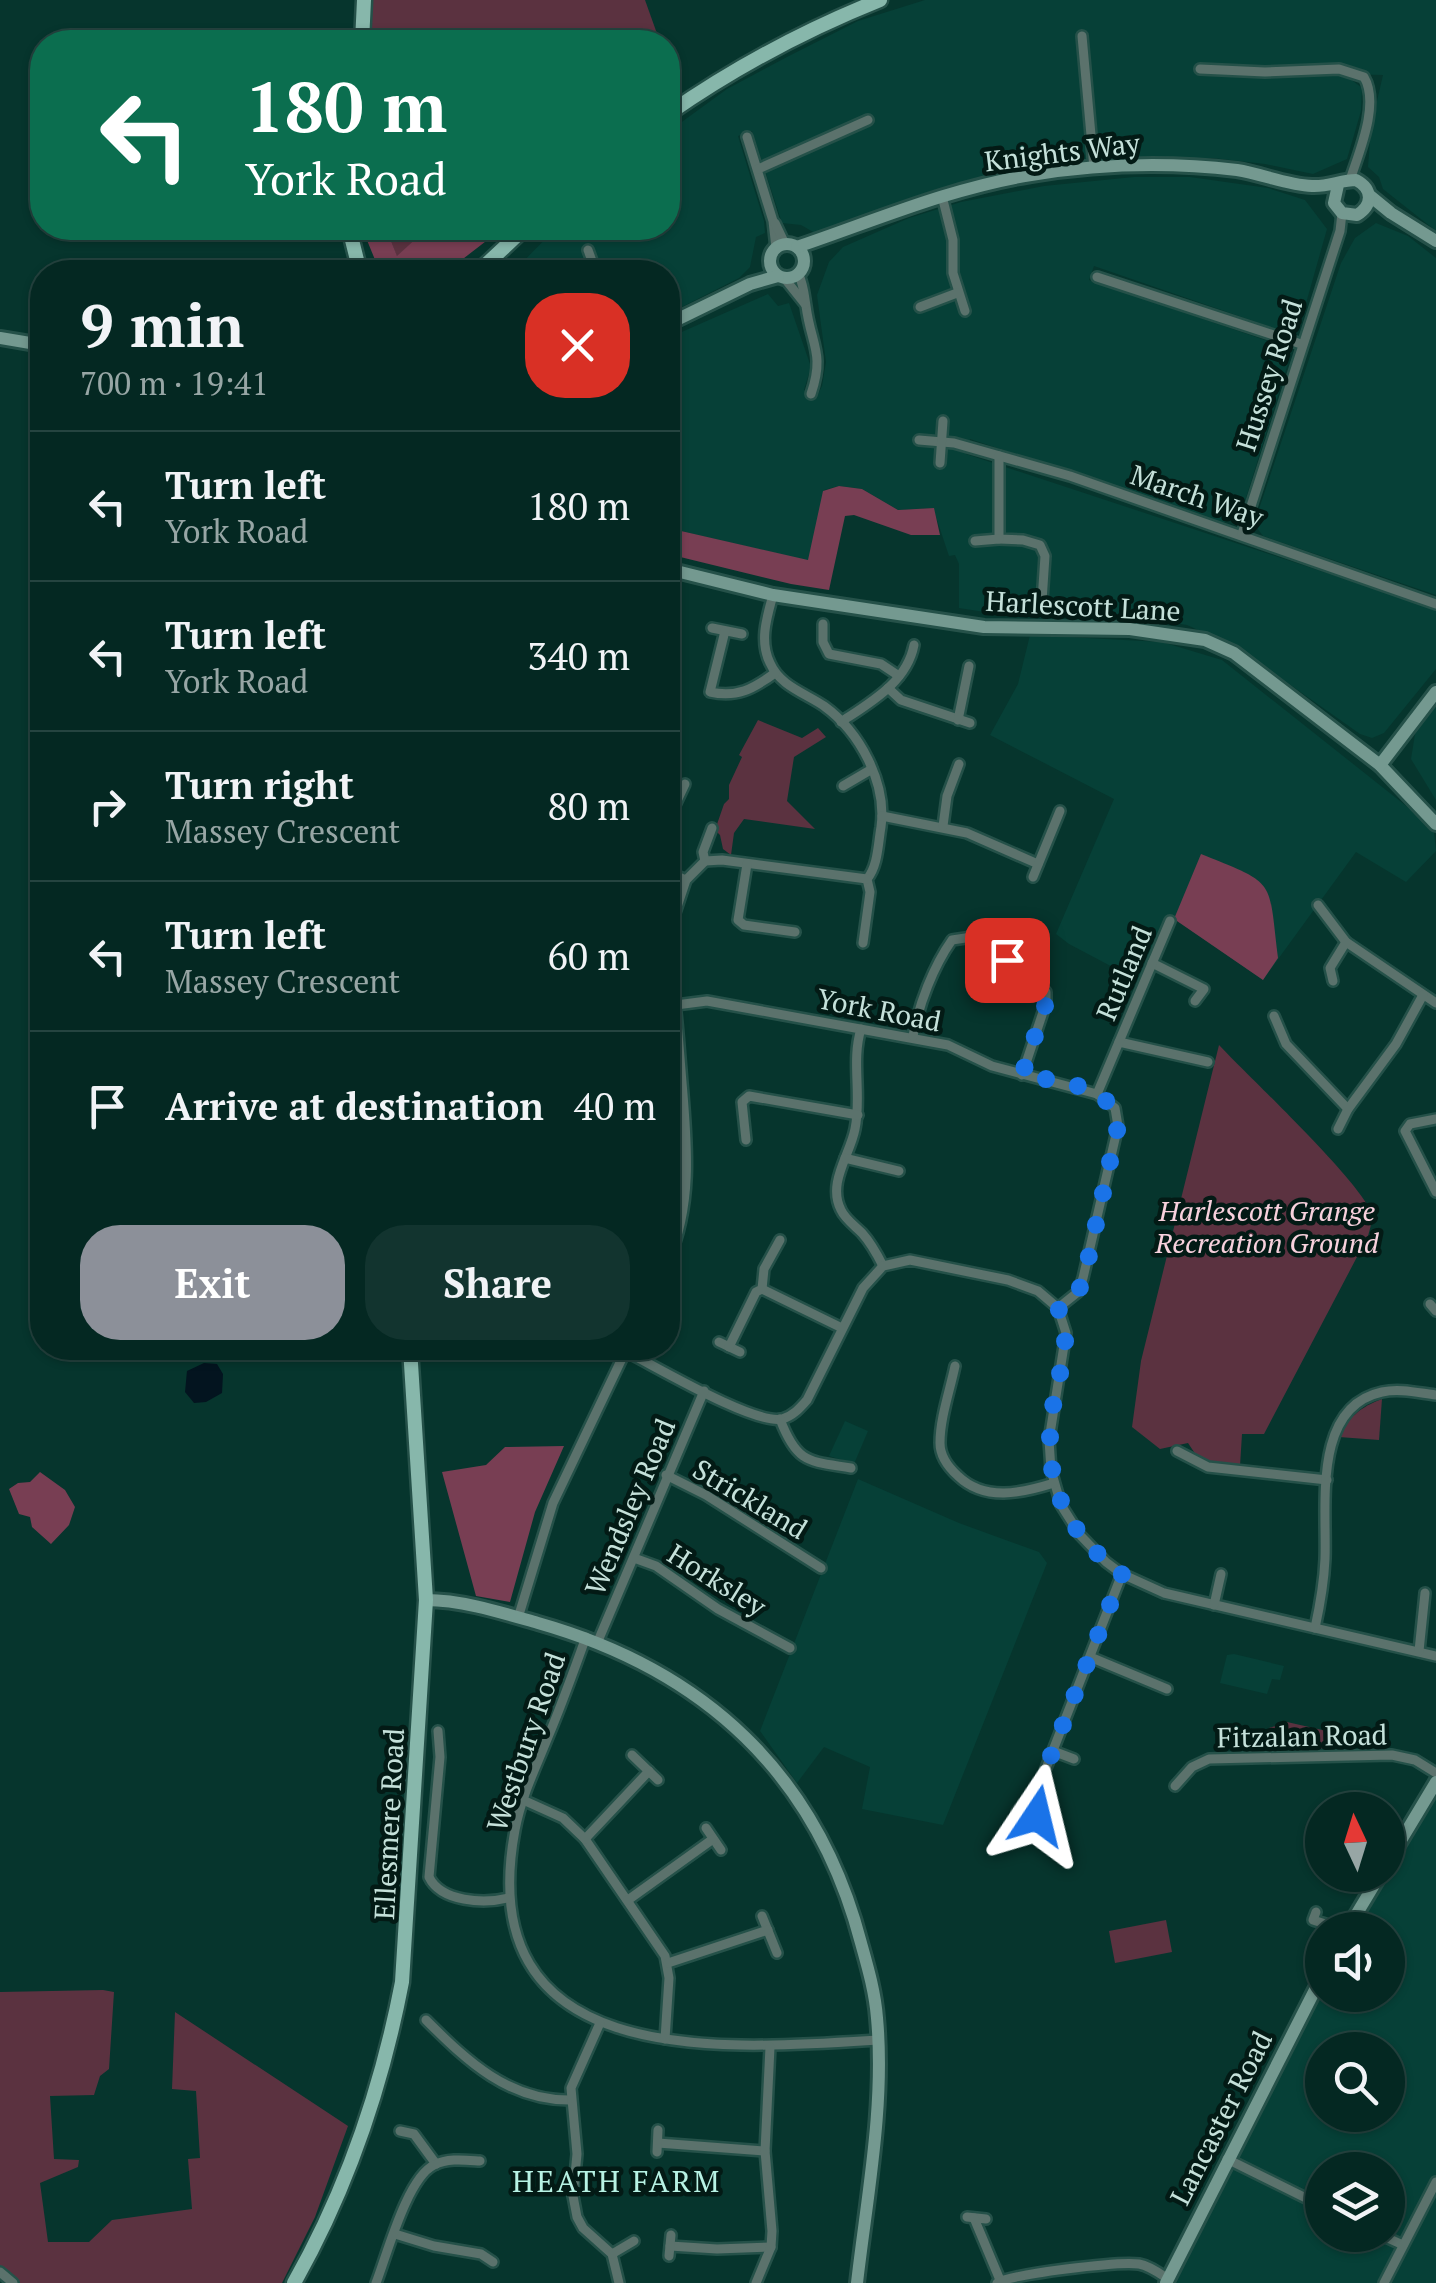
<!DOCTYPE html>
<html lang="en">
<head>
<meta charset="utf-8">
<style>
  body { margin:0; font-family:"PT Serif",serif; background:#12342f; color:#f1f3f6; height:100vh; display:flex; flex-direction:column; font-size:38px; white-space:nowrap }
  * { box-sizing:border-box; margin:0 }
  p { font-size:32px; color:#97a6a5 }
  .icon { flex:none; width:55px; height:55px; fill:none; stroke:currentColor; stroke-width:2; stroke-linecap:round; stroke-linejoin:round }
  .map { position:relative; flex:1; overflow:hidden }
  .side { position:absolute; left:30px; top:260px; width:650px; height:1100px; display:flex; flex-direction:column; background:#042822; border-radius:40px; box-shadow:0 2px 8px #0004,0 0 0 2px #254440 }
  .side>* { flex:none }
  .hud { position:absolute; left:30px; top:30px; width:650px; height:210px; border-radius:40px; box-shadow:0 2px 8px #0004,0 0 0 2px #254440; background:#0b6e4f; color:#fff; overflow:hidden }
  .needle { width:65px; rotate:356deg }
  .tools { position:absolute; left:1305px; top:1792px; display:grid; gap:20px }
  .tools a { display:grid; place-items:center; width:100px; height:100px; border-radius:50%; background:#042822; box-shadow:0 2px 8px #0004,0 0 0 2px #254440; font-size:50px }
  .pin { position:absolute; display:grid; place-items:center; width:85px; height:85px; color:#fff; margin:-42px; border-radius:20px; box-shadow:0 5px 15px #0006 }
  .me { position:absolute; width:110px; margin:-55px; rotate:10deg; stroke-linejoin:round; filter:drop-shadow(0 0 8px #0008) }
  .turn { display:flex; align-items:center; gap:35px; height:210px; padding:0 50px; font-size:45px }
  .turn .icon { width:130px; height:130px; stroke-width:2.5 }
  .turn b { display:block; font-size:70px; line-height:85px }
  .round { display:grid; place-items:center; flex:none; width:105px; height:105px; border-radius:40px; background:#12342f }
  .headline { display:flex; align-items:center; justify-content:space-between; height:170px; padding:0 50px }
  h1 { font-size:60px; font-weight:700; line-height:75px }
  .action { display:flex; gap:20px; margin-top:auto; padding:20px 50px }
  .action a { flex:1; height:115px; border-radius:40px; background:#8c9099; color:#fff; font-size:40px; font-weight:700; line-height:115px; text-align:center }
  .action a+a { background:#12342f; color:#f1f3f6 }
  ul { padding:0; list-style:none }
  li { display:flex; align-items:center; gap:30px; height:150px; padding:0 50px; border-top:2px solid #254440 }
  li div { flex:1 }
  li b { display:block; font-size:38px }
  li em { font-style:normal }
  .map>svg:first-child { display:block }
</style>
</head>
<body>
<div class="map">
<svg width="1436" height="2283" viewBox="0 0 1436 2283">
  <rect width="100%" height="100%" fill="#06352d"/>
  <g fill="#064037" fill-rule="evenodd">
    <path d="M925,0H1436V231L1383,189L1379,177L1368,167L1371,127L1383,75L1344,74L1362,88L1361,111L1347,159L1313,174L1265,164L1213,158L1079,159L1021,168L931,191L815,233L801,225L782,223L752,131L738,136L764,221L765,233L756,237L750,267L739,278L668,314V272H513L556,228H668V132L727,89L787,57L858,21Z"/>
    <path d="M1134,177H1190L1268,188L1305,200L1327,229L1299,328L1285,332L1094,266L1089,280L1285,347L1291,354L1241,514L1222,523L970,439L966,454L1436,609V669L1384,733L1372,738L1360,734L1238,648L1187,625L1137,617L1022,618L959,608V564L955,555L949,556L933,508L898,510L862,489L839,486L824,490L809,561L668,528V338L768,294L778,306L789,303L811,367L804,390L817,396L822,386L826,362L817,295L829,262L843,247L909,218L961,202L1044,186Z"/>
    <path d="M1376,223L1408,236L1436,258V595L1263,536L1254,524L1341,263L1355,238Z"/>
    <path d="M1030,635L1162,642L1222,660L1415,813L1434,832L1436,851L1406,882L1356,852L1263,980L1169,915L1139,981L1069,944L1056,934L1114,799L990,735L1018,684Z"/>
    <path d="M1436,703V800L1411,759L1416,728Z"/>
    <path d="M845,1421L868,1431L854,1464L829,1456Z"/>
    <path d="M858,1479L959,1523L1039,1552L1047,1563L943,1825L862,1809L870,1767L824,1747L797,1783L760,1731Z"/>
    <path d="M1234,1654L1284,1666L1280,1680L1272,1679L1267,1694L1220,1683L1227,1655Z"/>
    <path d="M1436,1793V2283H1175L1322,1994L1388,1995V1930H1354ZM1322,2050H1388V2115H1322ZM1322,2170H1388V2235H1322Z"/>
  </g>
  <g fill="#5b3240">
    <path d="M369,0H645L660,42H366Z"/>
    <path d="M386,228H465L463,231L423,232L397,257Z"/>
    <path d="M758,720L802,738L818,728L826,737L794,757L787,801L815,829L744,819L734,833L731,855L723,849L720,835L715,830L724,804L729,799V785L742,757L739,755Z"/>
    <path d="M1219,1045C1247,1075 1363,1184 1371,1213C1373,1221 1370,1228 1368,1236L1264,1434H1242L1240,1466L1200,1461L1188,1443L1160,1449L1132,1427L1141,1361Z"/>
    <path d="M1382,1399L1379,1440L1339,1437C1349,1416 1361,1407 1382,1399Z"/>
    <path d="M1287,1722L1340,1734L1339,1748L1265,1750L1269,1728Z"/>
    <path d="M1166,1920L1172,1952L1115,1963L1109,1931Z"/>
    <path d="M103,1990L114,1992L109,2069L100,2076L94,2095L50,2096L54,2159L79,2160L78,2167L40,2183L48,2242H89L112,2220L192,2209L188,2159L200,2158L196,2091L172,2089L175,2012L348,2126L315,2217L282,2283H20L0,2266V1992Z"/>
  </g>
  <g fill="#783e53">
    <path d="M362,228H386L397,256L423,232L503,228L446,272H380Z"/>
    <path d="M839,486L862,489L898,510L934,508L940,535H911L854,515L845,516L829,590L791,584L668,554V528L808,560L823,491Z"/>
    <path d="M1201,854C1278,885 1268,878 1278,958L1263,980L1174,919Z"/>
    <path d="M564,1446L535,1512L510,1602L476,1596L442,1472L486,1465L505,1447Z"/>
    <path d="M40,1472L65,1490L75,1507L69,1525L51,1544L32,1527L30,1517L19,1514L9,1489L18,1483L30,1482Z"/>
  </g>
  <path fill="#03141f" d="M204,1363L217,1364L223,1374L222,1393L206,1402L194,1403L185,1392L187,1371Z"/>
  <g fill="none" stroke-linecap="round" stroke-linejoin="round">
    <defs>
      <g id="street">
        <path d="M1082,36L1094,168"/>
        <path d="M1200,69L1265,72L1339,69L1364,77C1380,104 1359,152 1350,180"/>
        <path d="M747,137L773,221L776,248"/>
        <path d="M758,169L868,120"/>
        <path d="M942,196L953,240V273L965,311"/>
        <path d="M775,223L785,244"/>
        <path d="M588,250L596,272"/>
        <path d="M799,275C804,287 804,294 806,306C811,345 825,353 811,394"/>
        <path d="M1097,277L1301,344"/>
        <path d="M785,279L805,304"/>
        <path d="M920,307L957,293"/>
        <path d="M919,440L954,443L1070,476L1436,604"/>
        <path d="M999,456V539L1023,540L1040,545L1045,556L1042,601"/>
        <path d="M940,463L943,421"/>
        <path d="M1242,534L1340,231L1342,213"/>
        <path d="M975,541L999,539"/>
        <path d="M773,595C767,617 759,641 770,663C780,686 805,693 824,706C860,732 887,783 881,827C878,844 878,866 867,879L870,892L863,943"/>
        <path d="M823,624V642L829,654L881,664L899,676"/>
        <path d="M712,628L742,634"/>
        <path d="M725,631L710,692C737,698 753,689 775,673"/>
        <path d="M888,688L901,700L970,723"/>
        <path d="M958,720L969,666"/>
        <path d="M841,722C871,702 907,682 914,645"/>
        <path d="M843,786L872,769"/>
        <path d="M882,816L967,833L1038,864"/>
        <path d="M668,820L685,784"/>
        <path d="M943,826L947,796L959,764"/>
        <path d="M705,861L722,860L867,879"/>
        <path d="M747,864L738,920L744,925L795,932"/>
        <path d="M668,872L686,880"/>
        <path d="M1033,877L1060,811"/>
        <path d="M1318,905L1346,942L1436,1003"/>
        <path d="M668,934L686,880L705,861L703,852L712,828"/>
        <path d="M668,963C676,998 678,1034 681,1070C686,1135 695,1200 668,1261"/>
        <path d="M1152,963L1204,989L1195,1001"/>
        <path d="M1333,981L1330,968L1346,942"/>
        <path d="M676,1005L707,1001L948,1045L992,1066L1097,1094L1115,1108L1118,1126L1083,1278L1078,1292L1058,1308"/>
        <path d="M1274,1016L1286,1044L1348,1109"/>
        <path d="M861,1029C851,1061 862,1095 855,1129C850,1155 827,1183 841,1210C845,1219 855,1226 862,1233C871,1243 877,1254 883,1266"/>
        <path d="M913,1036C919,1004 933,967 952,940L972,937L1023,969L1046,992V1003L1022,1075"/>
        <path d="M1119,1042L1208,1062"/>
        <path d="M1097,1094L1170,921"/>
        <path d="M1436,1119L1410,1124L1405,1131L1436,1192"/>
        <path d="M1338,1129L1348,1109L1396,1044L1423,995"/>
        <path d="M746,1140L742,1102L749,1096L858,1115"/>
        <path d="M845,1158L899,1171"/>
        <path d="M762,1289L842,1328"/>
        <path d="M1430,1304L1436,1311"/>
        <path d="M719,1342L740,1352"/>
        <path d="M729,1347L756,1292L762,1289L764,1269L780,1240"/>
        <path d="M625,1351C655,1366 754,1425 782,1419C793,1416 800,1408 807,1400L863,1288L883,1266L910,1260L1008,1280L1038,1291L1058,1308L1066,1333L1049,1440L1051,1470L1061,1505L1080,1535L1106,1562L1122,1574L1164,1593L1436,1656"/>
        <path d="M955,1366C950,1390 940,1418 940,1443C940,1457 948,1467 958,1476C985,1502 1022,1493 1054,1483"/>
        <path d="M780,1419C797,1464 809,1461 851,1468"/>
        <path d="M1177,1451L1208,1467L1327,1480"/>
        <path d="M666,1475L706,1495L821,1568"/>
        <path d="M634,1558L656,1566L718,1609L790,1648"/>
        <path d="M1214,1605L1221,1574"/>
        <path d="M518,1618L553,1503L627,1348"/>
        <path d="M1315,1628C1320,1605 1324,1582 1325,1559C1327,1506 1312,1407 1382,1392C1400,1388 1419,1393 1436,1395"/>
        <path d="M586,1637C574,1670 562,1704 548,1737C536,1767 521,1797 515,1830C470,2070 720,2050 878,2040"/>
        <path d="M598,1641L704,1391"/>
        <path d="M1419,1651L1425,1593"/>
        <path d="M1090,1657L1167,1689"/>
        <path d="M438,1731L440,1757L429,1877C441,1902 484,1904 508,1898"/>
        <path d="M1053,1751L1074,1759"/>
        <path d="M632,1755L658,1780"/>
        <path d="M1175,1786L1192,1767L1209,1759L1392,1755L1415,1760L1436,1773"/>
        <path d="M523,1800L563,1818L585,1839L665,1956L669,1978L665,2039"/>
        <path d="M1032,1804L1024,1803L1017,1812L1021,1827L1032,1824L1037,1816L1032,1804L1122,1574"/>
        <path d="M706,1828L721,1850"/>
        <path d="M585,1839L649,1771"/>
        <path d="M628,1900L713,1839"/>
        <path d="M1316,1912L1313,1920L1344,1930"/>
        <path d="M762,1916L777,1953"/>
        <path d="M668,1963L768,1930"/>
        <path d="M426,2020C467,2061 509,2101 571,2100"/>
        <path d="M600,2023L571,2088L577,2154L573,2196L577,2217L583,2228L612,2254L619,2283"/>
        <path d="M400,2131L414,2134L436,2164"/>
        <path d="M658,2143L765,2151"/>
        <path d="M657,2152L658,2130"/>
        <path d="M1227,2159L1322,2206"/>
        <path d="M967,2217L986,2219"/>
        <path d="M974,2218L1000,2280"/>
        <path d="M395,2234L434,2246L481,2254L493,2262"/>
        <path d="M1381,2235L1403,2245"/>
        <path d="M670,2246L717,2249L771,2247"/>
        <path d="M612,2254L634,2241"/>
        <path d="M669,2256L671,2235"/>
        <path d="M0,2272L13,2283"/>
        <path d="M376,2283C387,2255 407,2178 434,2165C448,2158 464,2160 480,2161"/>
        <path d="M756,2283L771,2247L772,2231L765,2151L770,2047"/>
        <path d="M997,2283C1012,2274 1119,2261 1139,2264C1150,2266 1159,2273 1168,2279"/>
        <path d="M1384,2283L1436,2182"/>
      </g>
      <g id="secondary">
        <path d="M1369,195L1391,213L1436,241"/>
        <circle cx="787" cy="261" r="17"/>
        <path d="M797,247C874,221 950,188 1031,175C1098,164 1169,162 1237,170C1262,174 1287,185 1312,186C1328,187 1341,180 1356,180C1373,189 1373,205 1357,215L1342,213L1334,203L1338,185"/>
        <path d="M668,324L750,284L778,276"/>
        <path d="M0,338L42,345"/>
        <path d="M668,569L773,595L984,627L1130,629L1205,640L1234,653L1380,765L1436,824"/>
        <path d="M1380,765L1436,692"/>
        <path d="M426,1600C463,1600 503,1613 538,1623C704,1670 817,1774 861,1943C868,1968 875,1992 877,2018C885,2105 867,2196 857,2283"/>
        <path d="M1388,1862L1436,1782"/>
        <path d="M1347,1930L1380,1875"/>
        <path d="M1166,2283L1322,1976"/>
      </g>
      <g id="primary">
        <path d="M362,42L364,0"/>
        <path d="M668,114C734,68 805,30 880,0"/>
        <path d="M349,228L360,272"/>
        <path d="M478,272L525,228"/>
        <path d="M294,2283C346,2191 382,2086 402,1982L426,1600L410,1348"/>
      </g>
    </defs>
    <use href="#street" stroke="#255149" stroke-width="14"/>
    <use href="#secondary" stroke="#255149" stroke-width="18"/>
    <use href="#primary" stroke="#255149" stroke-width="19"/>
    <use href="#street" stroke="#5b726c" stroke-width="9"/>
    <use href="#secondary" stroke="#749990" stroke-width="12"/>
    <use href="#primary" stroke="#87b7ab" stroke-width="14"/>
  </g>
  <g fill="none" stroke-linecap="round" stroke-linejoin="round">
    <path stroke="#1a73e8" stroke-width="18" stroke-dasharray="0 32.4" d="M1007,960C1026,970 1046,979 1046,1003L1022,1075C1056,1082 1114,1083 1118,1126L1084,1278L1078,1292L1058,1308C1072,1335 1062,1363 1056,1391C1039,1467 1057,1527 1122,1574L1034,1799L1032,1804L1037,1816"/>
  </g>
  <g text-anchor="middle" stroke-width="9" stroke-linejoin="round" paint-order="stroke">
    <g font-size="28" fill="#c5e1da" stroke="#031a15">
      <text transform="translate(1062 152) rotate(-7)" y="10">Knights Way</text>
      <text transform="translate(1269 375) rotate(-72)" y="10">Hussey Road</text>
      <text transform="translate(1197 496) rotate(19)" y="10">March Way</text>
      <text transform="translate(1083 606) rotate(3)" y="10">Harlescott Lane</text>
      <text transform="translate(1124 973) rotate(-67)" y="10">Rutland</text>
      <text transform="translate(879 1010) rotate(11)" y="10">York Road</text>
      <text transform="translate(750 1499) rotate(31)" y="10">Strickland</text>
      <text transform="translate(630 1507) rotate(-67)" y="10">Wendsley Road</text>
      <text transform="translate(717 1580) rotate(32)" y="10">Horksley</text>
      <text transform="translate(1302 1736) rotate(-1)" y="10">Fitzalan Road</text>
      <text transform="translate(526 1742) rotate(-71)" y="10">Westbury Road</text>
      <text transform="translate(389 1824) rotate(-87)" y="10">Ellesmere Road</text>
      <text transform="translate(1221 2118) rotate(-63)" y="10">Lancaster Road</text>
    </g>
    <g font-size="28" font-style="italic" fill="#f8d1dd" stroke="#031a15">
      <text x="1267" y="1221">Harlescott Grange<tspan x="1267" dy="32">Recreation Ground</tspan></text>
    </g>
    <g font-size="30" letter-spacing="2.5" fill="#b7f2e4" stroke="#031a15">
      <text x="617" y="2192">HEATH FARM</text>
    </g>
  </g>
</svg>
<div class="tools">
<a><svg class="needle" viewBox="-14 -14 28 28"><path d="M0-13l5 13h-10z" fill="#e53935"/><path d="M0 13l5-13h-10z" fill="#97a6a5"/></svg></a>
<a><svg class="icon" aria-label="sound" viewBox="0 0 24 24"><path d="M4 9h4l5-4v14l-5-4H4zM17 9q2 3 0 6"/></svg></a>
<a><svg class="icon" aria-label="search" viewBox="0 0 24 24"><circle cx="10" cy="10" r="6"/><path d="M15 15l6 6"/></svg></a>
<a><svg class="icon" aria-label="layers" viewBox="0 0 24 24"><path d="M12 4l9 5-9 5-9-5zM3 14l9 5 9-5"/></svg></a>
</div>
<div class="pin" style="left:1007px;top:960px;background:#d93025"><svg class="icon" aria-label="arrive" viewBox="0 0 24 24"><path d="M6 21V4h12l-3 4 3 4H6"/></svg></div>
<svg class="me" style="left:1037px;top:1816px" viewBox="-20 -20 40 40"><path d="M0-17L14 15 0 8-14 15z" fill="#1a73e8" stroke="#fff" stroke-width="4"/></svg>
<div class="hud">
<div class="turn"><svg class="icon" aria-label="left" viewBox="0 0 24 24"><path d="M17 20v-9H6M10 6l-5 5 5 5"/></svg><div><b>180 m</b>York Road</div></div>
</div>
<section class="side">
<div class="headline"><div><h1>9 min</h1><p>700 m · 19:41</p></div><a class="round" style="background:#d93025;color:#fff"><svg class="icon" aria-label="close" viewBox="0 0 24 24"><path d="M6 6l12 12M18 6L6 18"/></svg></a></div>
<ul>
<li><svg class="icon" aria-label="left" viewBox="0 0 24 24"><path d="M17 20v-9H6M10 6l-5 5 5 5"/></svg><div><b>Turn left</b><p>York Road</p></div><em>180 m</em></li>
<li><svg class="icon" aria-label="left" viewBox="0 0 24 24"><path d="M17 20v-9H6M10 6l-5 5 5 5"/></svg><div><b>Turn left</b><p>York Road</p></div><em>340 m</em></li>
<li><svg class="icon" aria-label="right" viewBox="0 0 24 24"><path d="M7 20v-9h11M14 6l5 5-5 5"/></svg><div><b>Turn right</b><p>Massey Crescent</p></div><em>80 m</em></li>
<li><svg class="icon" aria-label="left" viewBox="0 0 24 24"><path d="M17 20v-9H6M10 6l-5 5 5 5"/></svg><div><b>Turn left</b><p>Massey Crescent</p></div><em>60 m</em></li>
<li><svg class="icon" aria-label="arrive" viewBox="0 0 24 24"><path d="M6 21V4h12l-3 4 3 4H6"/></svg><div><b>Arrive at destination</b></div><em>40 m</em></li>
</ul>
<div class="action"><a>Exit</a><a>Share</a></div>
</section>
</div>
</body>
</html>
